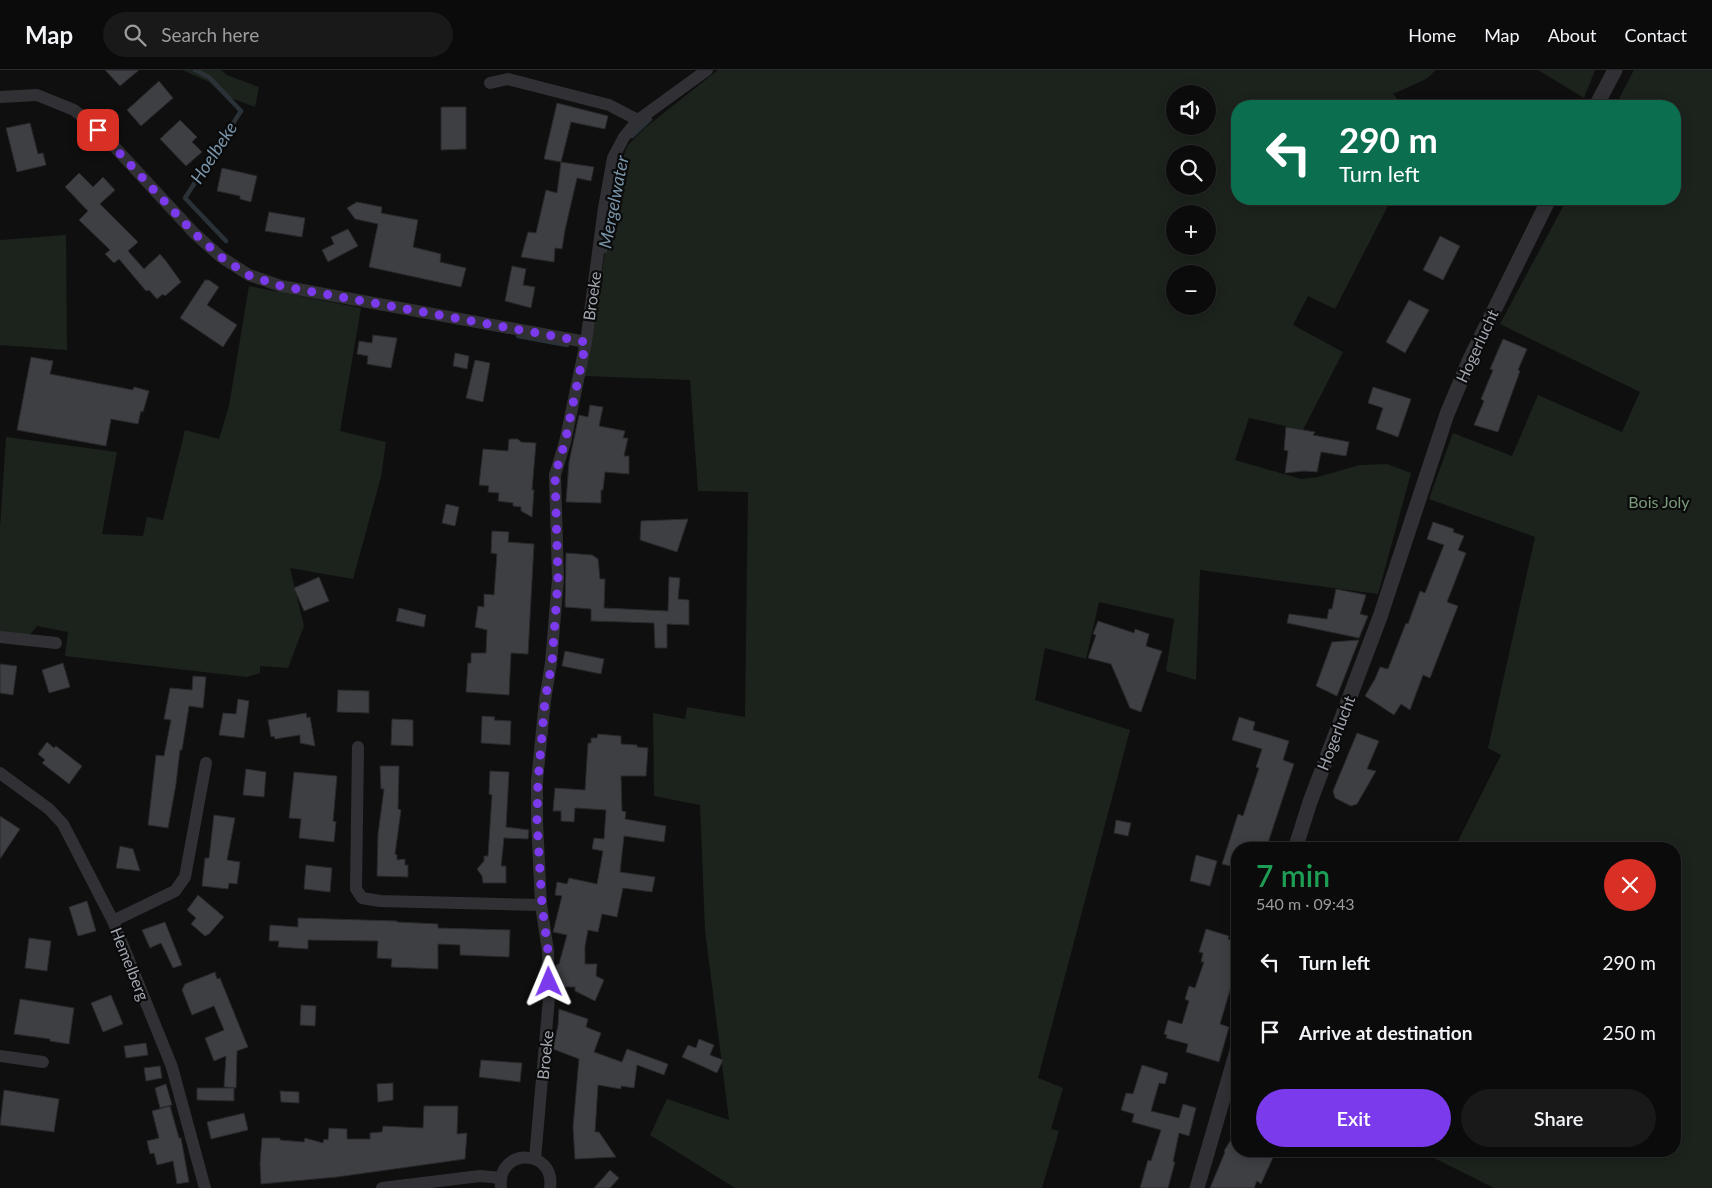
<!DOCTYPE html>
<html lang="en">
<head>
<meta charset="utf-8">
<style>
  body { margin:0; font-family:Lato,sans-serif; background:#19191a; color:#f1f3f6; height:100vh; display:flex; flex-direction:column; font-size:19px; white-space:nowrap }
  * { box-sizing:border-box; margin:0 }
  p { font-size:16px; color:#9a9b9d }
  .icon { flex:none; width:28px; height:28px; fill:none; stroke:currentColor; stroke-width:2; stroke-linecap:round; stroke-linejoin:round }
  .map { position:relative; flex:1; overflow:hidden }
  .panel { position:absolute; left:1231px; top:772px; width:450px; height:315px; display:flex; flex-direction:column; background:#0b0b0c; border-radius:20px; box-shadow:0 2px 12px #0003,0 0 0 1px #2b2b2d }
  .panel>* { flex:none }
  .hud { position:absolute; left:1231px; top:30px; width:450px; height:105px; border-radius:20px; box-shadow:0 2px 12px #0003,0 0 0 1px #2b2b2d; background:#0b6e4f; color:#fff; overflow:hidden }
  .controls { position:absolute; left:1166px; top:15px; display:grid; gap:10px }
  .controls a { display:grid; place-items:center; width:50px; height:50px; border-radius:50%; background:#0b0b0c; box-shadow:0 2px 12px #0003,0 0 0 1px #2b2b2d; font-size:25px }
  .pin { position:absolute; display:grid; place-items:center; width:42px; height:42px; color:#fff; margin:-21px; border-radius:10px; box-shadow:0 2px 8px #0006 }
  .me { position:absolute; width:55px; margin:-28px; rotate:359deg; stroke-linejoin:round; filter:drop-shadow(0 0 4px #0008) }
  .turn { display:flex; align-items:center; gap:18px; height:105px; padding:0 25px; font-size:22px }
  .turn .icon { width:65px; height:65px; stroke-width:2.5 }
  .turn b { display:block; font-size:35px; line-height:42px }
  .round { display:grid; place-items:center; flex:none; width:52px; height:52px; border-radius:26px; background:#19191a }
  .overview { display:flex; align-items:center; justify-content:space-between; height:85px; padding:0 25px }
  h1 { font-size:30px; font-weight:600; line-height:38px; color:#1e9e55 }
  .cta { display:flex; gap:10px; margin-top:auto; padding:10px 25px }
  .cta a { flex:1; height:58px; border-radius:30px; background:#7c3aed; color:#fff; font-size:20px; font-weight:600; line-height:58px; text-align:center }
  .cta a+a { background:#19191a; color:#f1f3f6 }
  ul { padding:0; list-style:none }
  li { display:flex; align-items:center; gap:15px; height:70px; padding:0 25px }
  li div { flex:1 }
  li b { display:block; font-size:19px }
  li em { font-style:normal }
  header { display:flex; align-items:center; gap:30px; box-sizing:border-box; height:70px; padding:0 25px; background:#0b0b0c; border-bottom:1px solid #2b2b2d }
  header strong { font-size:24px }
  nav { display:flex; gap:28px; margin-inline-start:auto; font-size:18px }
  .search { width:350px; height:45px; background:#19191a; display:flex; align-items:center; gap:12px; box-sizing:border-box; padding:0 18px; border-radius:28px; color:#9a9b9d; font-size:19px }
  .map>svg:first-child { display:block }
</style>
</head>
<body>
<header>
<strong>Map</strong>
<div class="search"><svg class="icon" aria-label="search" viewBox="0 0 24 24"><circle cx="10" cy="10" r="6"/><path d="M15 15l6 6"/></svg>Search here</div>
<nav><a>Home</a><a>Map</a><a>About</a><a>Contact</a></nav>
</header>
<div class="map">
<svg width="1712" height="1118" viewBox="0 0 1712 1118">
  <rect width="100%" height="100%" fill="#0f0f10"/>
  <g fill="#1c231c" fill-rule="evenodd">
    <path d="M182,0H221L227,5L259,17L255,37L223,25L209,12Z"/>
    <path d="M718,0H1436L1426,9L1393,24L1403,36H1238V129H1395L1388,136L1335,239L1308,226L1293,255L1343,282L1303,360L1249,348L1235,390L1301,409L1318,407L1360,395L1387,394L1411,403L1378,524L1200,500L1196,610L1166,601L1174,549L1099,532L1086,589L1045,578L1035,630L1130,660L1038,1008L1063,1018L1051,1059L1059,1061L1042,1118H735L650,1065L667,1029L729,1050L705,860L700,735L654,726L653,643L685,649L687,637L745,647L748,422L698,421L690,310L585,306L619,96L628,75L646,57ZM1175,24H1208V56H1175ZM1175,84H1208V116H1175ZM1175,144H1208V176H1175ZM1175,204H1208V236H1175Z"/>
    <path d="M1538,0H1595L1584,28Z"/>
    <path d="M1634,0H1712V1118H1494L1420,1081H1675V779H1454L1501,685L1488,678L1535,467L1429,429L1453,363L1512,386L1538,325L1622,362L1640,322L1500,254L1567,129H1675V36H1615Z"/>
    <path d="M66,165L67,280L0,275V170Z"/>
    <path d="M249,216L361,238L340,361L386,372L381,407L353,509L290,498L304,556L288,598L260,596V603L247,607L65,586L68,562L37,556L28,567L0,561V458L6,367L117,382L102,464L143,466L147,447L163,450L185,360L219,369L229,336Z"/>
  </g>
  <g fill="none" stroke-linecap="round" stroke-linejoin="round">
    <g stroke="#2a3238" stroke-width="4.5">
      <path d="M195,0L209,7L241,41L185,128L226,171"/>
      <path d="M632,66L650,49"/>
      <path d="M605,181L614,117"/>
      <path d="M518,266L567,275"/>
    </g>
  </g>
  <g fill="#3e3f43" stroke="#29292c">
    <path d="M105,0H139L120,16Z"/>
    <path d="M159,11L173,28L141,56L127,40Z"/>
    <path d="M557,33L608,46L605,59L571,52L561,92L544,89Z"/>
    <path d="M441,37H466V79L441,80Z"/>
    <path d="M180,50L197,67L192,72L202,82L186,96L160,69Z"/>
    <path d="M30,53L38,84L43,83L46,95L17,102L6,58Z"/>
    <path d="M561,92L594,97L591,111L577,108L565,160L562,179L555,178L554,192L521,187L528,162L536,163L546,120L557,123Z"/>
    <path d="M222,98L257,106L251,132L240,129V126L217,121Z"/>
    <path d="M79,103L93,117L103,107L115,120L100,134L138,172L128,181L144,199L160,184L166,191L181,212L165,226L163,224L157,229L149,220L146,221L119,189L114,193L105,184L110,180L79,150L88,141L65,117Z"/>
    <path d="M357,132L382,137L381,143L418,150L413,177L441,184L440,192L466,198L461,217L369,197L378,154L355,149L347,138Z"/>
    <path d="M269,142L305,148L302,167L265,161Z"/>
    <path d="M348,159L358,176L328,192L322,180L334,174L331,167Z"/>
    <path d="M1440,166L1460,176L1443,210L1423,200Z"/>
    <path d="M512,196L526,199L523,215L535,217L531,238L505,231Z"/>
    <path d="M205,210H209L219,217L207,235L237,255L223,277L180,248Z"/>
    <path d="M1409,230L1429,240L1405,283L1386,272Z"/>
    <path d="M373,265L397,268L391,298L367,294L368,286L357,284L359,271L372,273Z"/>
    <path d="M1503,269L1527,279L1518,300L1520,301L1498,362L1474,355L1484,331L1481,329L1493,300L1490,299Z"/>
    <path d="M455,283L469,286L467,299L453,296Z"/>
    <path d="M31,287L53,291L50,304L133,320L134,317L149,321L143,342L141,341L138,354L111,349L106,376L17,360Z"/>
    <path d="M475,290L490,293L483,332L466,328Z"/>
    <path d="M1373,317L1411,329L1398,367L1376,359L1383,338L1368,333Z"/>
    <path d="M590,335L603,337L599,356L625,361L623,368H628L624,386H629V404L605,402L603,420H601V433L566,432L569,392L579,345L588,347Z"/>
    <path d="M1286,357L1315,362L1313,365L1349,372L1346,386L1321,382L1317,402L1304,401L1285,403L1288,381L1284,380Z"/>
    <path d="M509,369H518L521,372L536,373L532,420H534L532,447L521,441V437L513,436V433L498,431L499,423L488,422L489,416L479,415L483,379L508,381Z"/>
    <path d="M446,434L459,437L455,456L442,453Z"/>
    <path d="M688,449L677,482L640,470L641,451Z"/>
    <path d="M1433,452L1454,459L1453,462L1464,466L1458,480L1466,483L1447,532L1458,536L1430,608L1423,605L1410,640L1401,634L1394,645L1365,626L1375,609L1380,597L1388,599L1406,553L1408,554L1420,521L1425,523L1444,475L1427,469Z"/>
    <path d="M492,461L509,462L508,472L534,474L528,584L511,583L509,625L466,622L468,593H471V583H486L487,560L475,557L478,536L484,537V524L494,525L497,484L491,483Z"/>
    <path d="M566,483L592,485L598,489L600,509H605L604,538L668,541L669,507L680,508L678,529L689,530V555L667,554V578H655L654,553L591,551V539L565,537Z"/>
    <path d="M319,507L329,531L304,541L294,518Z"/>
    <path d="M1336,519L1366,525L1360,544L1368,546L1359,568L1287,553L1289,544L1327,549L1329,539H1332Z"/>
    <path d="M399,538L426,545L424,557L396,551Z"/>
    <path d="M1098,551L1134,563L1135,559L1149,564L1146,576L1162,581L1141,642L1130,638L1111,594L1088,588L1096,565L1093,564Z"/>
    <path d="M1359,570L1337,626L1316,616L1332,572Z"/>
    <path d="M565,581L604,589L601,604L562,596Z"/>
    <path d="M63,593L70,617L49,623L42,600Z"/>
    <path d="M0,594L17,596L13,625L0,623Z"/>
    <path d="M193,606L206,607L203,638L189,636L182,680H180L176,714L168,758L148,755L156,685L164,686L171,650L164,649L170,618L192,620Z"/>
    <path d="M338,620L369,621V643L337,642Z"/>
    <path d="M238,629L249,631L244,668L219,665L223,643L236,644Z"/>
    <path d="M306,643L307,648L310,647L315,676L300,673V665L275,669L274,666L271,667L268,650Z"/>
    <path d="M482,646L495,647L494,650L511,651L510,675L481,673Z"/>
    <path d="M1239,647L1255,652L1253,660L1289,671L1283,690L1294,694L1266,779H1238V798L1222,794L1238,744L1243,746L1259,698L1256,697L1262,679L1232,670Z"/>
    <path d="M392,649L413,650V676L391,675Z"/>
    <path d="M1357,663L1379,671L1367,699L1376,701L1357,734L1351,736L1335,728L1333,721Z"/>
    <path d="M598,664L621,666V674L637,675V677L648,678L646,706H621L622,741L626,742L625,749L666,756L664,772L624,766L620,802L655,807L652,822L623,818L617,847L602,844L598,862L588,860L585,876V894H597L596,906L604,910L595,931L575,921V917H557L556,895L559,894L567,865L553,862L562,826L555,825L557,812L567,814L569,808L597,814L603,781L592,779L594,768L604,769L606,740L575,738L574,752L561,751V741H553L555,718L585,720L588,673H591V668H597Z"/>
    <path d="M47,672L54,678L56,676L82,696L69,714L42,693L45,690L38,684Z"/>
    <path d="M380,696H399L398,739L401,740L395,784L397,785V790L405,789V795H408V807L377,806L378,764L384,719H381Z"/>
    <path d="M246,699L266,702L264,727L243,725Z"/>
    <path d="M490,701L509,702L506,757L529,760L528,769L504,768L501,796H506V813H483L482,806L477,799L484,791V786H488L492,725L489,724Z"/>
    <path d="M294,702L337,706L333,751L336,752L334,772L299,768L301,749L289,748Z"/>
    <path d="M214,745L235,748L227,790L240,792L237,814L229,813L228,819L202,816L205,788H209Z"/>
    <path d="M0,746L20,759L0,789Z"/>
    <path d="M1116,750L1131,753L1128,766L1114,763Z"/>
    <path d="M120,776L133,779L140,801L116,798Z"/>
    <path d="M1196,785L1217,791L1210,816L1190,811Z"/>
    <path d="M306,795L332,798L330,822L304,819Z"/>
    <path d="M198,825L224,847L209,864L205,866L191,854L196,848L187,840Z"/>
    <path d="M87,831L96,861L78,866L69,837Z"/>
    <path d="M298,848L397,851V852L438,854V858L510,860L509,887L460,885V875L438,874V899L391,897L392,889L377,888L378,871L308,870V879L278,877L279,871H269L270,855L298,857Z"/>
    <path d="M165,852L182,895L173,898L161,873L150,878L142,860Z"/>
    <path d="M1206,859L1229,866L1228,869L1238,872V893L1220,954L1229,957L1219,992L1186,982L1188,974L1166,968L1167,965L1164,964L1168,950L1182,954L1189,931L1185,929L1189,916L1195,918L1204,892H1201L1203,883L1199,882Z"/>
    <path d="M29,868L51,871L47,901L25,898Z"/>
    <path d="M215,902L217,909L220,908L248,977L237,981L236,1018L224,1017L226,986L214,991L205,968L224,960L214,936L192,945L182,920L185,914Z"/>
    <path d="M111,925L123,954L103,962L91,933Z"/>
    <path d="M20,929L74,938L69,974L50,971V969L14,964Z"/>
    <path d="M301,935L316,936L315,956L300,955Z"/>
    <path d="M559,939L588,949L586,957L601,963L594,982L622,992L627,979L668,994L664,1005L637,995L634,1018L621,1016V1019L598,1015L595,1062H599L616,1087L575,1089L573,1057L579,989L553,979L558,955Z"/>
    <path d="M699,969L714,975L710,985L723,990L717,1003L682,987L688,975L696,978Z"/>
    <path d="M146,973L148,985L126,988L124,976Z"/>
    <path d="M481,990L522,993L520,1012L479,1007Z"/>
    <path d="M1142,995L1168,1003L1165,1014L1159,1013L1151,1041L1179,1048L1183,1034L1196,1038L1189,1066L1179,1063L1173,1092H1175L1168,1118H1140L1148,1090L1151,1091L1161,1060L1132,1052L1134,1044L1121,1040L1126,1023L1133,1024Z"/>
    <path d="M160,996L162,1008L146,1011L144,998Z"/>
    <path d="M393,1013V1030L378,1032L377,1014Z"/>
    <path d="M166,1014L172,1035L160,1038L155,1018Z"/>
    <path d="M197,1018H234V1031L197,1030Z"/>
    <path d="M4,1020L59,1029L54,1062L0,1055Z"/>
    <path d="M280,1021L299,1022V1033L281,1032Z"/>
    <path d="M170,1036L179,1068H181L189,1112L177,1114L173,1091L157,1095L154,1083L150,1084L147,1071L159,1068L152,1041Z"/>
    <path d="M424,1036H458L457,1064L467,1063L465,1089L337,1107L261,1114L260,1093L262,1068H280V1070L304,1072L305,1068L323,1073L324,1069L328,1070L329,1058L347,1059V1069H370V1063L382,1062L383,1056L423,1058Z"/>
    <path d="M244,1043L248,1060L211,1069L207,1052Z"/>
    <path d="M1238,1058V1081H1276L1261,1114L1257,1111L1254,1118H1210L1225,1082L1224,1081Z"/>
    <path d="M610,1100L619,1108L610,1118H594Z"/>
  </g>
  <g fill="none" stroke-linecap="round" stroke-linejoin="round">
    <g stroke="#313135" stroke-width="12">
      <path d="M490,13L508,9L609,35L638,50"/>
      <path d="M0,27L37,25L74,40L99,60L194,163L221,187L249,205L281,216L586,272"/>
      <path d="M0,567L56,573"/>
      <path d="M358,677L356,819L362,828L380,831L541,835"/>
      <path d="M0,703L49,739L63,754L113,851L172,997L205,1118"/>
      <path d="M113,851L175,821L185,807L206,693"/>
      <path d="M0,986L43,992"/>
      <path d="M535,1089L549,928L548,881L541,835L537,751V711L545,630L551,593L558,509L555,405L565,372L586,272L604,138L613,88L624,67L638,50L707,0"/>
      <path d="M382,1118L480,1106L501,1108"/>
      <path d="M501,1118C496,1077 556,1078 550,1118"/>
    </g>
    <g stroke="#313135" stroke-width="15">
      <path d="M1596,36L1615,0"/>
      <path d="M1295,779L1310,732L1380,547L1447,344L1470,289L1549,129"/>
      <path d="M1197,1118L1238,977"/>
    </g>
  </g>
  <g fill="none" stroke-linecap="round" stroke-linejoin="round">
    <path stroke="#7c3aed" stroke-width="9" stroke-dasharray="0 16.2" d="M98,60L194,163L221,187L248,205L281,216L586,272L565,372L555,405L558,509L552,593L545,630L538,711L537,751L542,835L548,881L549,912"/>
  </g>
  <g text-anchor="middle" stroke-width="4.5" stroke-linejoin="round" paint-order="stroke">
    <g font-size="16" fill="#a1a6b0" stroke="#0a0a0b">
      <text transform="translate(592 226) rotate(-82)" y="6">Broeke</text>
      <text transform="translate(1477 276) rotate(-65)" y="6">Hogerlucht</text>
      <text transform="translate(1336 663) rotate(-69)" y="6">Hogerlucht</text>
      <text transform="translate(130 894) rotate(68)" y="6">Hemelberg</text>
      <text transform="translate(545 985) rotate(-84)" y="6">Broeke</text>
    </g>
    <g font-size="16" fill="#799a7a" stroke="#0a0a0b">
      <text x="1659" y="438">Bois Joly</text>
    </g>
    <g font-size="18" font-style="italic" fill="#7a95aa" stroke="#0a0a0b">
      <text transform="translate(214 83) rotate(-57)" y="6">Hoelbeke</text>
      <text transform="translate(614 132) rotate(-79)" y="6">Mergelwater</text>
    </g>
  </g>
</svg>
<div class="controls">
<a><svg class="icon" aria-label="sound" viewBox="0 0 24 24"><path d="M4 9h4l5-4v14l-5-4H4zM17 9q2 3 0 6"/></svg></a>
<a><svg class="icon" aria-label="search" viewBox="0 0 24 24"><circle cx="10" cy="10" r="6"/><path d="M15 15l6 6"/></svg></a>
<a>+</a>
<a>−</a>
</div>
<div class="pin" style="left:98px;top:60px;background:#d93025"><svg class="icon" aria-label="arrive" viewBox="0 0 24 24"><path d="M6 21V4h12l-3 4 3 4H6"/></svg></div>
<svg class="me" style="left:549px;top:912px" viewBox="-20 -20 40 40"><path d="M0-17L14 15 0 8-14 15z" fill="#7c3aed" stroke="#fff" stroke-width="4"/></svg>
<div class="hud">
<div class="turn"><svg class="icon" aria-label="left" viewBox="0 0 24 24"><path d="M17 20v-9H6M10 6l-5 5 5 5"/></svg><div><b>290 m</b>Turn left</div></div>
</div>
<section class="panel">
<div class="overview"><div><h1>7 min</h1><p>540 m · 09:43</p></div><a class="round" style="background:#d93025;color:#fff"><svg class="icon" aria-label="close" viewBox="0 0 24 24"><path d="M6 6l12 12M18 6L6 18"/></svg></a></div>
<ul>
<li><svg class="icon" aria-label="left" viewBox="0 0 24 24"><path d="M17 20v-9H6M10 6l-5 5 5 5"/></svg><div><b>Turn left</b></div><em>290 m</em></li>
<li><svg class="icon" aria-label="arrive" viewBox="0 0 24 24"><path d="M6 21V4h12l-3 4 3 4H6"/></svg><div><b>Arrive at destination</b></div><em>250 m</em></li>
</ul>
<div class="cta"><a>Exit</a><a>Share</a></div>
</section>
</div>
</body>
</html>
